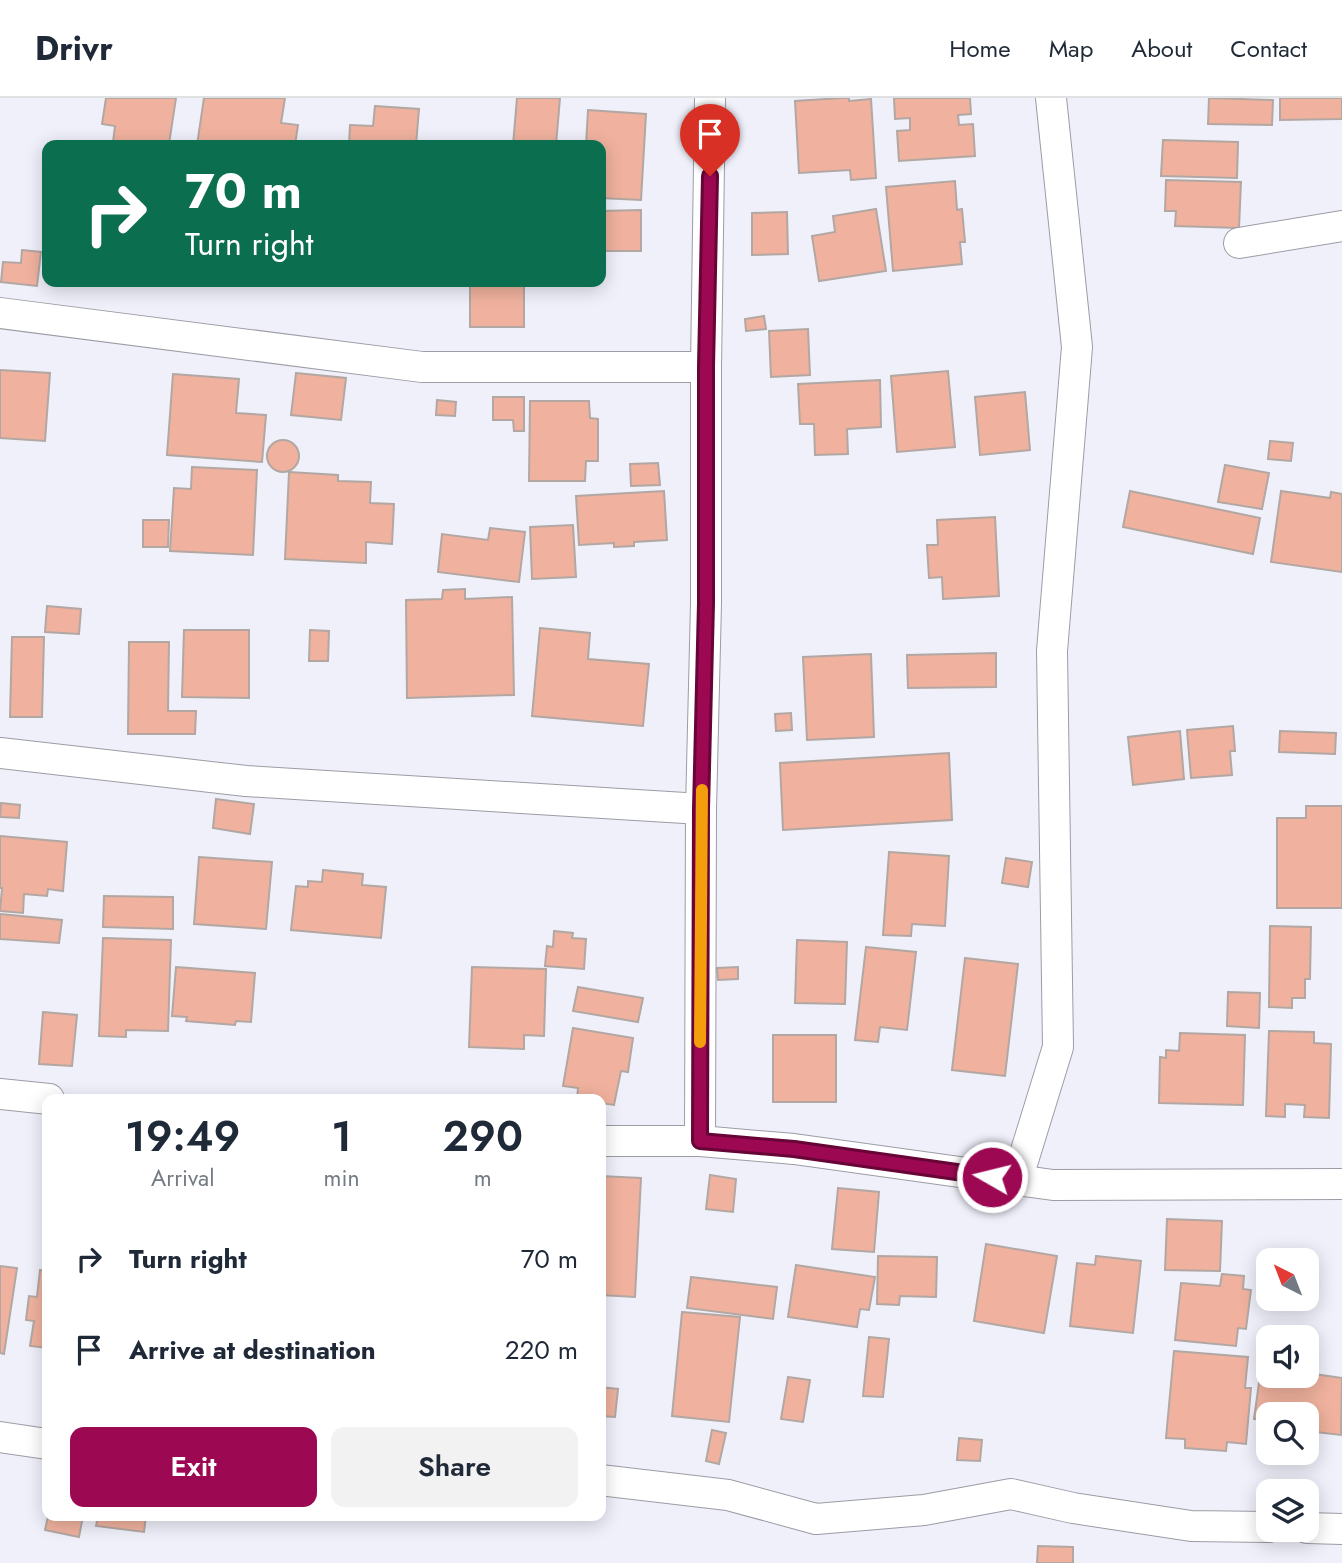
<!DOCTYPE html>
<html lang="en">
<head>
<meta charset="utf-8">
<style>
  body { margin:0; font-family:Jost,sans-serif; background:#f2f2f3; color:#1f2937; height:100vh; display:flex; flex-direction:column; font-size:26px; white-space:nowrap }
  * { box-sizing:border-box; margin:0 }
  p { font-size:23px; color:#747a83 }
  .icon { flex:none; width:38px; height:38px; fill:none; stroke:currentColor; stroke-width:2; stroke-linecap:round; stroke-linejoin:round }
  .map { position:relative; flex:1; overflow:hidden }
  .drawer { position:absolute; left:42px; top:996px; width:564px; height:427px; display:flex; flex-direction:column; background:#fff; border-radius:14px; box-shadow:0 4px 18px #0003 }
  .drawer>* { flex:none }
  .top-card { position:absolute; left:42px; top:42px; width:564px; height:147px; border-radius:14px; box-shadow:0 4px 18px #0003; background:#0b6e4f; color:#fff; overflow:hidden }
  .needle { width:46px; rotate:318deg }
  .controls { position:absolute; left:1256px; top:1150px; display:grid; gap:14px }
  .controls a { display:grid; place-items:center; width:63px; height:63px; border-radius:14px; background:#fff; box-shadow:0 4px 18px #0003; font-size:35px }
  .pin { position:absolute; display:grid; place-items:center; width:60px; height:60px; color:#fff; margin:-72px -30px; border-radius:50% 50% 50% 0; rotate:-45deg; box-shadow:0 0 7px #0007 }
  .pin .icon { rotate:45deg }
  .me { position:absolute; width:77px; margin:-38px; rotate:278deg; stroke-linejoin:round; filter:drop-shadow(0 0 5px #0008) }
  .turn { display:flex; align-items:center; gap:24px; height:147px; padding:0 28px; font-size:32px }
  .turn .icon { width:91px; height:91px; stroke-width:2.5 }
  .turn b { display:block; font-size:49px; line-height:60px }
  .eta { display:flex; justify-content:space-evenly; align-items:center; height:119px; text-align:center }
  .eta b { font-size:42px; font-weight:600; line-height:49px }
  .button { display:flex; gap:14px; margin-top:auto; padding:14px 28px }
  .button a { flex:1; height:80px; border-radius:14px; background:#9d0853; color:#fff; font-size:28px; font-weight:600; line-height:80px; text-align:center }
  .button a+a { background:#f2f2f3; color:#1f2937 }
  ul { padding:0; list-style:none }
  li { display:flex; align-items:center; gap:21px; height:91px; padding:0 28px }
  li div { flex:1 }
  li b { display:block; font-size:26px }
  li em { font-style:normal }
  header { display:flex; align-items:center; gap:42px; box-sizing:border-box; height:98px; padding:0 35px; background:#fff; border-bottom:2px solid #e0e1e3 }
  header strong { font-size:33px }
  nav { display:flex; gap:38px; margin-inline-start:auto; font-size:24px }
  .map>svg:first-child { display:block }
</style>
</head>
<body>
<header>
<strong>Drivr</strong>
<nav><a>Home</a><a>Map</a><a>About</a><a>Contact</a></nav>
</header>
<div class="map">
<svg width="1342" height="1465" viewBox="0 0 1342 1465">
  <rect width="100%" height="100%" fill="#eff0fa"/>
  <g fill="#f0b29e" stroke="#b2a7a3" stroke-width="2">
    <path d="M106,0H176L169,46L155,44V47H136L113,44L115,28L102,26Z"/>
    <path d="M204,0H285L281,25L298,27L295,47H244L234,46V47H197Z"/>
    <path d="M517,0H560L556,47H513Z"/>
    <path d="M841,0H849V3L871,1L876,80L851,82L850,72L799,75L795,3Z"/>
    <path d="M894,0H970L971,16L958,17L959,27L973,26L975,58L899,63L897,33L910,32V20L895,21Z"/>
    <path d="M1209,0L1273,2L1272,27L1208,26Z"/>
    <path d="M1280,0H1342V21L1280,22Z"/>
    <path d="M375,8L419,11L416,47H349L350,27L373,28Z"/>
    <path d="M588,12L646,16L641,102L600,100V47H586Z"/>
    <path d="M1163,42L1238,44L1237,80L1161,78Z"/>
    <path d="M1166,82L1241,84L1239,130L1175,128L1176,113H1165Z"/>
    <path d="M955,83L957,112L962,111L965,144H960L962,166L893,173L886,89Z"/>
    <path d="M876,111L886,173L819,183L812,138L835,134L833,118Z"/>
    <path d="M641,112V153H600V113Z"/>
    <path d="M787,114L788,156L752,157V115Z"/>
    <path d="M22,152L41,154L37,188L1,184L3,164L21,165Z"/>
    <rect x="470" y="184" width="54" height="45"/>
    <path d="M764,218L766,231L746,233L745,221Z"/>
    <path d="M808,231L810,277L771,279L769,233Z"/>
    <path d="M0,272L50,275L45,343L0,340Z"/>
    <path d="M948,273L955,349L897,354L891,278Z"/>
    <path d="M296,275L346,280L341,322L291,317Z"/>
    <path d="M173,276L239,281L236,315L266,317L262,364L167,357Z"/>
    <path d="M880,282L881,329L847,331L848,356L815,357L814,326H800L798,286Z"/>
    <path d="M1025,294L1030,352L980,357L975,299Z"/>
    <path d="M493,299H524V333H514L513,322H493Z"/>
    <path d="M437,302L456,304L455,318L436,317Z"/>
    <path d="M530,303H589L590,320L598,321V363H586L585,383H529Z"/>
    <circle cx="283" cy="358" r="16"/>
    <path d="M1270,343L1293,345L1291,363L1268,361Z"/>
    <path d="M658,365L660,387L631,388L630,366Z"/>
    <path d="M1225,367L1269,375L1262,411L1218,404Z"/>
    <path d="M192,369L257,372L253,457L170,453L174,390L191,391Z"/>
    <path d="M289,374L338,377V383L371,384L370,405L394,406L392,446L366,444V465L285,461Z"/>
    <path d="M664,393L667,442L634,444V448L614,449V445L579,447L576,398Z"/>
    <path d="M1130,393L1260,420L1253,456L1123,429Z"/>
    <path d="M1281,393L1330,400L1331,394L1342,396V474L1271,464Z"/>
    <path d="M995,419L999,498L943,501L942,479L929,480L927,447H938L937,422Z"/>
    <path d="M143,422H169L168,449H143Z"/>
    <path d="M573,427L576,479L532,481L530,429Z"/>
    <path d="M490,430L525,434L519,484L438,474L442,436L488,442Z"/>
    <path d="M465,491V501L512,499L514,597L407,600L406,502L442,501L443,492Z"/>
    <path d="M47,508L81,511L79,536L45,534Z"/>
    <path d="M540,530L590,535L588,561L649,566L643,628L532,618Z"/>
    <path d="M184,532H249V600L182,599Z"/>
    <path d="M310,532L329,533L328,563H309Z"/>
    <path d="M12,539H44L42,619H10Z"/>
    <path d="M129,544H169L168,613H196L195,636H128Z"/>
    <path d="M996,555V589L908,590L907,557Z"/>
    <path d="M871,556L874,639L807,642L803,559Z"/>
    <path d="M791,615L792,632L776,633L775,616Z"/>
    <path d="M1233,628L1235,653H1230L1232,677L1191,680L1187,632Z"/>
    <path d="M1180,633L1184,681L1133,687L1128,639Z"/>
    <path d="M1280,633L1336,635L1335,656L1279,654Z"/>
    <path d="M949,655L952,722L783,732L780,665Z"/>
    <path d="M216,701L254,706L250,736L213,730Z"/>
    <path d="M1,705L20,707L19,720L0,719Z"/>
    <path d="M1306,708H1342V810H1277V720H1306Z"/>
    <path d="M0,738L67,744L63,793L48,791L47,798L24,796L23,815L0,813L2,790H0Z"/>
    <path d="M889,754L949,758L945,828L912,826L911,838L883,837Z"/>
    <path d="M199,759L272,764L266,831L194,826Z"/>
    <path d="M1006,760L1032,764L1028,789L1002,785Z"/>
    <path d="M323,772L363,776L362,787L386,789L381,840L291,832L296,788L308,789V783L322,784Z"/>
    <path d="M104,798L173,799V831L103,829Z"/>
    <path d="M0,816L62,822L59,845L0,841Z"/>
    <path d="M1270,828L1311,829L1310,881H1305V900H1292V910L1269,909Z"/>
    <path d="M554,833L573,835L572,840L586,841L584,871L545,868L547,848L553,849Z"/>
    <path d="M103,840L171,842L168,933L126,932V939L99,938Z"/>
    <path d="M797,842L847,844L845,906L795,905Z"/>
    <path d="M866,849L916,854L907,932L880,929L878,944L855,942Z"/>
    <path d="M965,860L1018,866L1005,978L952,972Z"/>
    <path d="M176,869L255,875L251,924L236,923L235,927L186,923L187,919L172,918Z"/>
    <path d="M472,869L546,871L544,938L524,937V951L469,949Z"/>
    <path d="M738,869V881L718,882L717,870Z"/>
    <path d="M578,889L643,900L638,924L573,913Z"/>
    <path d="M1228,894L1260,895L1259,930L1227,928Z"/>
    <path d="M43,914L77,917L72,968L39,966Z"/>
    <path d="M573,930L633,940L628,974L621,973L614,1007L600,1005V1001H577L578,990L563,988Z"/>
    <path d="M1269,933L1314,934V945L1331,946L1329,1020L1304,1019L1305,1007L1285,1006V1019L1266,1018Z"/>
    <path d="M1180,935L1245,937L1243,1007L1159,1005L1160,959L1166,960V952L1179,953Z"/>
    <rect x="773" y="937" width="63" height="67"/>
    <path d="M710,1077L736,1081L733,1114L706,1111Z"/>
    <path d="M600,1078L641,1080L635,1199L600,1197Z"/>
    <path d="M838,1090L879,1094L874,1154L832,1151Z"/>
    <path d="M1167,1121L1222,1123L1220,1173L1165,1172Z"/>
    <path d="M986,1146L1057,1158L1044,1235L974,1223Z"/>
    <path d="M878,1158L937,1159L936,1199L900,1198L899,1207L877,1206Z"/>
    <path d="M1096,1158L1141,1163L1133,1235L1070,1228L1077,1165L1095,1167Z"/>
    <path d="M796,1167L875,1179L869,1212L860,1211L857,1229L788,1219Z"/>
    <path d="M0,1168L17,1170L4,1256L0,1255Z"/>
    <path d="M40,1172L47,1173V1250L30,1248L34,1223L26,1222L29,1198L37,1199Z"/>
    <path d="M1222,1176L1244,1178L1243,1191L1251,1192L1246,1231L1238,1230L1236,1248L1175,1242L1181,1185L1220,1188Z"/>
    <path d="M691,1179L777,1189L773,1221L687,1210Z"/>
    <path d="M682,1214L740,1219L729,1324L672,1318Z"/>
    <path d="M869,1239L889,1241L883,1299L863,1298Z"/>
    <path d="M1174,1253L1248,1259L1245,1290H1251L1246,1346L1227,1344L1226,1353L1185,1350V1341L1166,1340Z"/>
    <path d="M1261,1270L1269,1271V1278H1307V1275L1342,1280L1341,1337L1307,1333V1316H1269V1333L1259,1331L1260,1322L1254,1321Z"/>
    <path d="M788,1279L810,1282L803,1324L781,1321Z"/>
    <path d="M600,1289L618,1291L615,1319L600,1318Z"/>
    <path d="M712,1332L726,1335L719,1366L706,1363Z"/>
    <path d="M959,1340L982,1342L980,1363L957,1362Z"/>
    <path d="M48,1418H83L79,1439L45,1432Z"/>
    <path d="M98,1418H146L144,1434L96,1428Z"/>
    <path d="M1038,1448L1073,1449V1465H1037Z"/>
  </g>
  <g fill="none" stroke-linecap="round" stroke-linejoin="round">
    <defs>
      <g id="minor">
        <path d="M1239,145L1342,128"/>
        <path d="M0,215L422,269H706"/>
        <path d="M0,655L246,683L701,711"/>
        <path d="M0,996L49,1001"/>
        <path d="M600,1043H700L794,1051L1053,1087L1342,1086"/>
        <path d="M700,1043L701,711L706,505V269L710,0"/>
        <path d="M1017,1082L1058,949L1052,553L1077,249L1051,0"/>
        <path d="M0,1339L47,1346"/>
        <path d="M600,1382L728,1397L816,1421L924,1412L1011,1396L1073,1410L1191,1428L1269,1429"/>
        <path d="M1307,1430L1342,1431"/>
      </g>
    </defs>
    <use href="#minor" stroke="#9c9ca5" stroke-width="32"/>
    <use href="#minor" stroke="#fff" stroke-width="30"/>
  </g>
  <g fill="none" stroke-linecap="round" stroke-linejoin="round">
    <defs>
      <path id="route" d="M710,78L706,269V505L701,711L700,1043L794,1051L992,1079"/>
    </defs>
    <use href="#route" stroke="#660536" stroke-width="18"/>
    <use href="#route" stroke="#9d0853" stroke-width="12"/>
    <path stroke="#f59e0b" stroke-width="12" d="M700,944L702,692"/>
  </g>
</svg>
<div class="controls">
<a><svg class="needle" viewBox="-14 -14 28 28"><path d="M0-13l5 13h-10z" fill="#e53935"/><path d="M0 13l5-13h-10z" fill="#747a83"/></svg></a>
<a><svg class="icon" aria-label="sound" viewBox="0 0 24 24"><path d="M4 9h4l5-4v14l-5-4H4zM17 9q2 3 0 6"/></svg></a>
<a><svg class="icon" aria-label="search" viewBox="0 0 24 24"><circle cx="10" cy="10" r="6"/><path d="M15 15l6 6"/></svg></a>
<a><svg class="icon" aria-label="layers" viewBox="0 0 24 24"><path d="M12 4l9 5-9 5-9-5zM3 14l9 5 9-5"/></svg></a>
</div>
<div class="pin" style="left:710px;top:78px;background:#d93025"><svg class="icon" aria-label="arrive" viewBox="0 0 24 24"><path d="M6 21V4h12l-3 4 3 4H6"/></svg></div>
<svg class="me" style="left:992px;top:1079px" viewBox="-20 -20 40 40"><circle r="17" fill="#9d0853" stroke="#fff" stroke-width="3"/><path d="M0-11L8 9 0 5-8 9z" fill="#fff"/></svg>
<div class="top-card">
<div class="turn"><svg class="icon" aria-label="right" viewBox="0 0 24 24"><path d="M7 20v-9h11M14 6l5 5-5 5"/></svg><div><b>70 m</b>Turn right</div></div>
</div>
<section class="drawer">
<div class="eta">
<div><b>19:49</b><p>Arrival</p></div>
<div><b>1</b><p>min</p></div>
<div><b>290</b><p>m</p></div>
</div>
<ul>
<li><svg class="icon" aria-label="right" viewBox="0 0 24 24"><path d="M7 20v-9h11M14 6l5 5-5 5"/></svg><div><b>Turn right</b></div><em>70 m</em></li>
<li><svg class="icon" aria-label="arrive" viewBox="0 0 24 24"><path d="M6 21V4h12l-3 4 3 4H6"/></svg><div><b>Arrive at destination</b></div><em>220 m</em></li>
</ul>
<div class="button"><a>Exit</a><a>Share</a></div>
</section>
</div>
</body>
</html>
